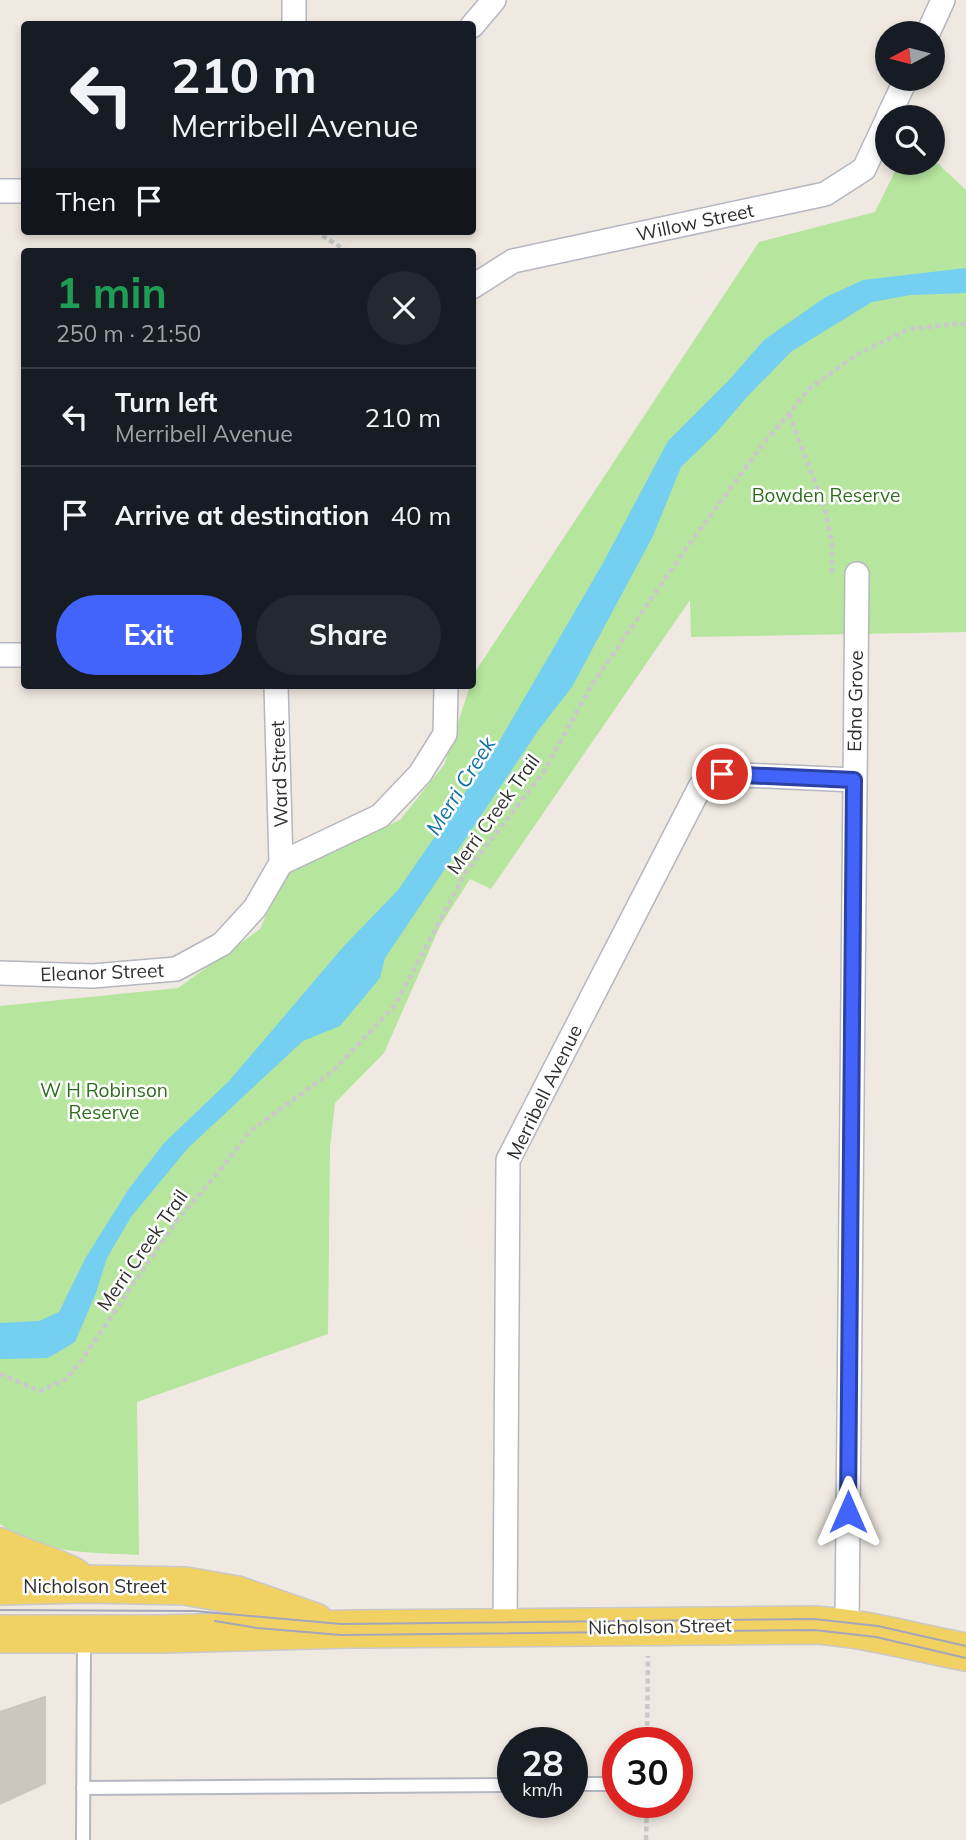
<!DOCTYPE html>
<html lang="en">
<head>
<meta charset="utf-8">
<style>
  body { margin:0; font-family:Mulish,sans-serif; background:#242831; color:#f1f3f6; height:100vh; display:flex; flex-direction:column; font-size:26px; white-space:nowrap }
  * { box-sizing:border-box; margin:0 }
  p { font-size:23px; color:#9ea1a6 }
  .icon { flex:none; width:38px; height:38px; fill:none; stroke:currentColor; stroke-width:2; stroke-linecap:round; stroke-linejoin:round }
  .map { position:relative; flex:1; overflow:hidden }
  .drawer { position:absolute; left:21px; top:248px; width:455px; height:441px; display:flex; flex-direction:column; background:#171b24; border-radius:7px; box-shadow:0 4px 10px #0003 }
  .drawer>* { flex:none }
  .guide { position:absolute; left:21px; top:21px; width:455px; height:214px; border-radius:7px; box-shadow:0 4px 10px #0003; background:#171b24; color:#f1f3f6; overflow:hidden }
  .needle { width:46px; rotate:263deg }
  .buttons { position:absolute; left:875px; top:21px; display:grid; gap:14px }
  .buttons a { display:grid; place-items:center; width:70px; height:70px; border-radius:50%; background:#171b24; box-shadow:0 4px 10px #0003; font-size:35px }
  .speed { position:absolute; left:497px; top:1727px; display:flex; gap:14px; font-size:35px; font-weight:700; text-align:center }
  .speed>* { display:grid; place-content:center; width:91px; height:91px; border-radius:50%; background:#171b24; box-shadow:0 4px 10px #0003; line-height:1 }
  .speed small { font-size:18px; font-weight:400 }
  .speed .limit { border:10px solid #d22; background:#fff; color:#111 }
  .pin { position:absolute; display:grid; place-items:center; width:60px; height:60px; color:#fff; margin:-30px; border:4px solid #fff; border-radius:50%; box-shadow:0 2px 7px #0007 }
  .me { position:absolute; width:77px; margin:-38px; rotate:0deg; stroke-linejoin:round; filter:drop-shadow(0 0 5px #0008) }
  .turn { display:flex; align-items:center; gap:24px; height:147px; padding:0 35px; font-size:32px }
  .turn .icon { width:91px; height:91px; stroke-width:2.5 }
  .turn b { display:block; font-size:49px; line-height:60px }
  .then { display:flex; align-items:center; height:66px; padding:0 35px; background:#0003; gap:14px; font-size:26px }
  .round { display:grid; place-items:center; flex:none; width:74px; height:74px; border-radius:37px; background:#242831 }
  .head { display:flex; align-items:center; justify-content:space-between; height:119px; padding:0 35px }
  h1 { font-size:42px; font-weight:700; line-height:52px; color:#1e9e55 }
  .button { display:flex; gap:14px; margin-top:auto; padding:14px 35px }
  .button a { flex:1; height:80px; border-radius:42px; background:#4264fb; color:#fff; font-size:28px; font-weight:700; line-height:80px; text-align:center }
  .button a+a { background:#242831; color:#f1f3f6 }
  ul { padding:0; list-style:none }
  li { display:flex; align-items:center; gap:21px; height:98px; padding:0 35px; border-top:2px solid #363941 }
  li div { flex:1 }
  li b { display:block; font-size:26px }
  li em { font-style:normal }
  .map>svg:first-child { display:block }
</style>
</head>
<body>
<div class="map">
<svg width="966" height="1840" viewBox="0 0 966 1840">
  <rect width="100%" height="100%" fill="#efe9e1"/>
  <path fill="#b6e59e" d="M933,159L966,190V632L691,637L690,600L491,889L470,879L440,926L384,1053L335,1103L330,1147L328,1334L137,1402L139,1555C91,1552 40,1555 0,1524V1006L178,988L260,929L284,875L400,820L444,765L470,686H472L475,672L759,242L875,212L899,163H933Z"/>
  <path fill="#75cff0" d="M966,268V293L911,295L872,302L792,351L747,397L716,433L681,467L653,536L572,687L540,728L385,958L380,978L340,1026L303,1041L188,1148L131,1217L107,1258L96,1293L75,1342L48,1358L0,1359V1323L39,1321L59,1312L85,1259L128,1190L164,1143L229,1081L344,946L398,890L452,812L500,740L603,563L668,441L730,379L764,340L824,298L863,280Z"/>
  <path fill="#cbc7bf" stroke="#cbc5ba" stroke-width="2" d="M45,1697V1783L0,1804V1712Z"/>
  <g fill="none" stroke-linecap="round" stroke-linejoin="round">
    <defs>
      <g id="lane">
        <path d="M572,1784H618"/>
        <path d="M83,1788L513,1785"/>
        <path d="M83,1840L84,1638"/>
      </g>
      <g id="street">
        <path d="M294,24V0"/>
        <path d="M472,26L494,0"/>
        <path d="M928,33L943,0"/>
        <path d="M888,117L906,79"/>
        <path d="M0,191H24"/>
        <path d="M472,287L513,261L825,194L864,169L887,120"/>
        <path d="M0,655H24"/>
        <path d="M276,686L281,863"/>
        <path d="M281,863L380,816L420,774L445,734L446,686"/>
        <path d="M0,973L93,976L176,969L222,944L255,908L281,863"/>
        <path d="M847,1626L857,574"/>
        <path d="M505,1628L508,1160L700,787L709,777L722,774L854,780"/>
      </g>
      <g id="primary">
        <path d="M0,1547C24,1559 50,1564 74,1577"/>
        <path d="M0,1586L88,1584L185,1586L237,1595L315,1622"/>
        <path d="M0,1634H162L352,1629L814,1625C867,1628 915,1643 966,1652"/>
      </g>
    </defs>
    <use href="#lane" stroke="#b4b7c1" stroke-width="16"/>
    <use href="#street" stroke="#b4b7c1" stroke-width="26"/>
    <use href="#primary" stroke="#c9c9c9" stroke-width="40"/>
    <g stroke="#c9c9c9" stroke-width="4.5" stroke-dasharray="5 3.5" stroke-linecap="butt">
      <path d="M315,231L348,252"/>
      <path d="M789,414L824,506L832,543V576"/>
      <path d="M0,1374L40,1391L66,1379L81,1361L177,1220L222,1168L249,1132L334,1070L395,1005L465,873L543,773L591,686L685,550L760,448L809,389L856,355L909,329L954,324H966"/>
      <path d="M647,1743L648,1656"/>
      <path d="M646,1840L647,1802"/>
    </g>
    <use href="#lane" stroke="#fff" stroke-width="12"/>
    <use href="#street" stroke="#fff" stroke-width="23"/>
    <use href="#primary" stroke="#f2d163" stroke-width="37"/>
    <g stroke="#a3a6b8" stroke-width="2">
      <path d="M0,1610L194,1611L341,1624L814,1619L878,1626L966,1646"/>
      <path d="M215,1621L257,1628L341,1635L814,1630L876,1637L966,1658"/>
    </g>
  </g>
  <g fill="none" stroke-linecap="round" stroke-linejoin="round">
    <defs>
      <path id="route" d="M722,774L854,780L848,1512"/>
    </defs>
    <use href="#route" stroke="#2b41a3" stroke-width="18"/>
    <use href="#route" stroke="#4264fb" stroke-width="12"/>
  </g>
  <g text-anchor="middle" stroke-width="5" stroke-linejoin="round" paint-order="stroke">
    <g font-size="19" fill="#2e2e2e" stroke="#fff">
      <text transform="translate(695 222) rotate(-12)" y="7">Willow Street</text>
      <text transform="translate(855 701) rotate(-89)" y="7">Edna Grove</text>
      <text transform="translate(279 774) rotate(-92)" y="7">Ward Street</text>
      <text transform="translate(493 814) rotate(-54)" y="7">Merri Creek Trail</text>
      <text transform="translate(102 972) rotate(-2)" y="7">Eleanor Street</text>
      <text transform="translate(544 1092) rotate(-64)" y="7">Merribell Avenue</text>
      <text transform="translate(142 1250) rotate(-55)" y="7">Merri Creek Trail</text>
      <text x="95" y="1593">Nicholson Street</text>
      <text transform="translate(660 1626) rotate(-1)" y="7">Nicholson Street</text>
    </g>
    <g font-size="19" fill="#2c6e1b" stroke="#fff">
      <text x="826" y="502">Bowden Reserve</text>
      <text x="104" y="1097">W H Robinson<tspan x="104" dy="22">Reserve</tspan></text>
    </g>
    <g font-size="21" font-style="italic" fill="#0d6fa3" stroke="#fff">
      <text transform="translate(461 786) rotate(-58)" y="7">Merri Creek</text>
    </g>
  </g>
</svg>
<div class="buttons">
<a><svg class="needle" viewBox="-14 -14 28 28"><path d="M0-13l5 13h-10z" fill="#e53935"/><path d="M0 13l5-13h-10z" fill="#9ea1a6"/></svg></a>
<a><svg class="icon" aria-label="search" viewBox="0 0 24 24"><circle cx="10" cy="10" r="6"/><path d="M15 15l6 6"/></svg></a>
</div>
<div class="speed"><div>28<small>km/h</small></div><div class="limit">30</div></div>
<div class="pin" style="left:722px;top:774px;background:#d93025"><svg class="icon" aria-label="arrive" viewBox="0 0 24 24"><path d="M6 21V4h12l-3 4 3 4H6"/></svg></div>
<svg class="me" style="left:848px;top:1512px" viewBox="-20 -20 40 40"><path d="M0-17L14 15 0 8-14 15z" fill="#4264fb" stroke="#fff" stroke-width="4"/></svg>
<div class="guide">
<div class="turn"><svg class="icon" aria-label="left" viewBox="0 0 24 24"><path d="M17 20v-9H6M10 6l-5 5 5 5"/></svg><div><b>210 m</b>Merribell Avenue</div></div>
<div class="then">Then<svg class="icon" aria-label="arrive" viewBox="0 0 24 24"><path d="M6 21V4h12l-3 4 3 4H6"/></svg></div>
</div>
<section class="drawer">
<div class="head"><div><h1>1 min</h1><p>250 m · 21:50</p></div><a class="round"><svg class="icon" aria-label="close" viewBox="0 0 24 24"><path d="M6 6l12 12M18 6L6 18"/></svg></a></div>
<ul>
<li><svg class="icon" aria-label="left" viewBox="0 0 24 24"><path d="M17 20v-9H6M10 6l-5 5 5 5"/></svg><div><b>Turn left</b><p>Merribell Avenue</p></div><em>210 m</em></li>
<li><svg class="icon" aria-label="arrive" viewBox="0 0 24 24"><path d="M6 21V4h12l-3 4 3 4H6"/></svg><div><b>Arrive at destination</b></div><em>40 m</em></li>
</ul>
<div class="button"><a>Exit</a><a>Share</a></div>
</section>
</div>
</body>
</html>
